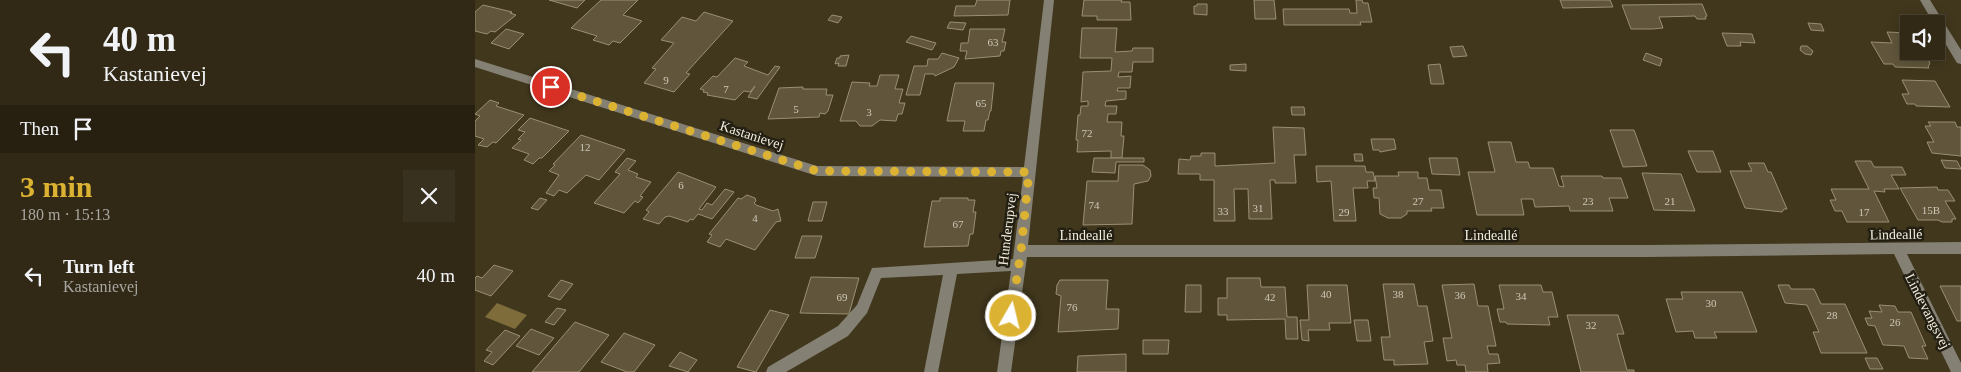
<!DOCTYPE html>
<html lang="en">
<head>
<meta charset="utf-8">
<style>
  body { margin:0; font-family:Georgia,serif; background:#39311f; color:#f1f3f6; height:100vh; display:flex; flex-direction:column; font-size:19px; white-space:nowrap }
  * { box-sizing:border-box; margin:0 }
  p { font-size:16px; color:#a8a6a1 }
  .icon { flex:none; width:28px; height:28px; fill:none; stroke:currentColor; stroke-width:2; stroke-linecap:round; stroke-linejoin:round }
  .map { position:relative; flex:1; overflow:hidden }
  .panel { display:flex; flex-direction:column; background:#312916; width:475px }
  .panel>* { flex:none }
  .guide { background:#312916; color:#f1f3f6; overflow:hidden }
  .controls { position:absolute; left:1425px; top:15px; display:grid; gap:10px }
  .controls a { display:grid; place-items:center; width:45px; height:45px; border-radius:0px; background:#312916; box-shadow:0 2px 12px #0003,0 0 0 1px #4c4535; font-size:25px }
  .pin { position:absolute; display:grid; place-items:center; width:42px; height:42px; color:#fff; margin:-21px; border:2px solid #fff; border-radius:50%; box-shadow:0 1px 5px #0007 }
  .me { position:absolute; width:55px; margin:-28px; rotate:8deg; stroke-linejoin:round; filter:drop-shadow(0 0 4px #0008) }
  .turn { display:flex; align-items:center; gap:18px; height:105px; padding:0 20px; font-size:22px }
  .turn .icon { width:65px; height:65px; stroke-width:2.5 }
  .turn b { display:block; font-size:35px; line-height:42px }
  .then { display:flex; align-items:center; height:48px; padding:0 20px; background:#0003; gap:10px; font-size:19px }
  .round { display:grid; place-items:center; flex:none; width:52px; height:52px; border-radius:0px; background:#39311f }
  .summary { display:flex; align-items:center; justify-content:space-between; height:85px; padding:0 20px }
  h1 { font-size:30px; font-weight:600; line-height:38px; color:#dcb233 }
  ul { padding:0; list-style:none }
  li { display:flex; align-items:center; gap:15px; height:75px; padding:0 20px }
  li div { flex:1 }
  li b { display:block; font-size:19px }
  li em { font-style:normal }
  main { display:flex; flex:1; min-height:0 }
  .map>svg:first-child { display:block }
</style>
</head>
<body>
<main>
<section class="panel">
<div class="guide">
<div class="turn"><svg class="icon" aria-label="left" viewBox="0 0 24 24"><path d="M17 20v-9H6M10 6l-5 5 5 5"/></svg><div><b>40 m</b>Kastanievej</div></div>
<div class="then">Then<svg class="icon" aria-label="arrive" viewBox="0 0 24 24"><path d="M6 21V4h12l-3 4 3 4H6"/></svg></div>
</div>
<div class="summary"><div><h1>3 min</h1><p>180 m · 15:13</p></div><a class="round"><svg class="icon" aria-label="close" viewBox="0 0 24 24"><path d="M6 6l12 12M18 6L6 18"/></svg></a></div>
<ul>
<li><svg class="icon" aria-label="left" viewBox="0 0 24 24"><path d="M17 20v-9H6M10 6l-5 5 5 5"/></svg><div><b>Turn left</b><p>Kastanievej</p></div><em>40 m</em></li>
</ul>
</section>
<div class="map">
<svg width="1486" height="372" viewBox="0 0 1486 372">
  <rect width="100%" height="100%" fill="#41371d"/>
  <path fill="#7e6c3a" d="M22,303L52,315L40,329L10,317Z"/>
  <g fill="#61563c" stroke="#9a8f72">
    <path d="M74,0H110L102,8Z"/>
    <path d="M126,0H163L148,15L167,21L145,43L138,41L134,45L118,40L122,36L96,28Z"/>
    <path d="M502,0H535L533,15L479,16L481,6H500Z"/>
    <path d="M609,0H647L646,2H655L656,20H622V16H607Z"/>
    <path d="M779,0H799L801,19H780Z"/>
    <path d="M881,0H887L888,3H893L897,22H885L886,25H809L808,9H874L875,13H882Z"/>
    <path d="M1085,0H1135L1138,7L1088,8Z"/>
    <path d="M722,4H732V15L719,14V6H722Z"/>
    <path d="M1227,4L1232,16L1230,17L1231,19H1222L1220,16L1184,17L1188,28L1177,29H1156L1147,5Z"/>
    <path d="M8,5L37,12L35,13L41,15L20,32L16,31L12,34L0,31V12Z"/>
    <path d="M229,12L258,21L211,73L215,74L199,92L169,83L181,69L177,68L199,43L186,40L207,17L221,21Z"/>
    <path d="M357,15L367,17L363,23L353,20Z"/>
    <path d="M475,22L491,23L488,30L472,28Z"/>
    <path d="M1333,23L1346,24L1349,31L1336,30Z"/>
    <path d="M607,28H642L640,52L657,51L658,48H678V62H658L657,72H644L643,77L656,76L655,88H643L642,91H651V99L631,101L630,106H642L641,114H633L632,122H647L646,136H649L647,158H636V151L602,152L603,140H601L603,115H605L606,106H613V101L606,102L608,72L636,71L637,58H605Z"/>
    <path d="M31,29L49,34L34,49L16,43Z"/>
    <path d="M495,29H530L527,42H531L529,51H526L525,56L490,59L492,51H485L486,43H493Z"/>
    <path d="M1412,32L1434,33V51H1443L1446,57L1453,58L1455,64L1453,66L1454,68L1420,67L1418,64H1409L1396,42L1417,43Z"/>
    <path d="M1247,33L1277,34L1280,43L1265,42L1266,46H1252Z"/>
    <path d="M436,36L461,43L457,50L431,42Z"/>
    <path d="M988,46L992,56L978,57L975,47Z"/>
    <path d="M1326,46H1332L1338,51L1336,55L1330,54L1325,50Z"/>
    <path d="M467,53L484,58L479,67L460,76L459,74H450L445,95H431L439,66H452L453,59H463Z"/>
    <path d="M1171,53L1187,59L1185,66L1168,60Z"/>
    <path d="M374,55L371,66H363L364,63L360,64L362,58H365V56Z"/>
    <path d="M260,58L273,62L269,66L293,75L300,66L305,67L282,99L273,97L280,86L275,92L269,91L260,100L232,95L233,93L228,92L229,90L225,89L238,76L242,77Z"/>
    <path d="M771,64V71L755,70V65Z"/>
    <path d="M965,64L969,84H956L953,65Z"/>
    <path d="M405,75H424L420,89H428L424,103H430L427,114H423L421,121L405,120L397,126H385L381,121H365L377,82L395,83L394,86H402Z"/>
    <path d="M1427,80L1460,81L1475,107L1441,106L1440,104H1432L1427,94H1434Z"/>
    <path d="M480,83H519L516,111H515L513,120H511L509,131H488L490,121H472Z"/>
    <path d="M328,87V89H352L351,95H358L353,111L350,114L345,113L344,117L293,119L304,88Z"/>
    <path d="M15,100L24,103L21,106L49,115L21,143L18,142L12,147L3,145L9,139L0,136V121L5,116L0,114Z"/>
    <path d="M816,107H829L830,115H817Z"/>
    <path d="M55,118L94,131L67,158H64L58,164L49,160L54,154L37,148L46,140L43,139L50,132L43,130Z"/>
    <path d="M1453,122H1480L1482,127H1486V156L1457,153L1452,142H1459L1450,126H1456Z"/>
    <path d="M798,127L829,128L831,155H819L821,183H800V180H795L797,219H774L773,189H759L760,221H739V180H725V174H703L704,159L715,160L716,156H726V153H740V166L800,163Z"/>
    <path d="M1135,130H1159L1172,166L1148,167Z"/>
    <path d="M106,135L150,150L124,180L111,175L92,193L84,190L79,196L71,193L84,175L74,171L80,165L78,164Z"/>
    <path d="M896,139H919L921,149L905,152L904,150H898Z"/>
    <path d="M1013,142H1036L1041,162H1053L1055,168H1078L1084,186L1089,187L1086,176H1127L1128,178H1146L1153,198H1134L1138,211H1095L1094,206L1060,207L1058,199H1046L1049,215H1002L993,172H1020Z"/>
    <path d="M1213,151H1238L1246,172H1222Z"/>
    <path d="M879,154H887L888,161H880Z"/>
    <path d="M152,158L161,161L153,170L163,174L161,177L176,182L165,196L168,197L163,203L160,201L149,213L119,203L145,174L140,172Z"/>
    <path d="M619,158H669V162H641L640,173L617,172Z"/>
    <path d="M954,158H982L985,175L957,174Z"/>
    <path d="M1466,160L1482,161L1486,169L1470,168Z"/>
    <path d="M1380,161H1396L1399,167H1427L1431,175H1416L1424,189H1409L1410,192L1399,191L1414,222H1372L1367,211H1360L1355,200H1361L1356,189H1394Z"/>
    <path d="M1273,163H1289L1293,172H1296L1312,209H1309L1307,212L1270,208L1255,171H1277Z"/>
    <path d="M644,165H668L675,170L676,176L673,181L659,184L657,224L608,225L612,181H643Z"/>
    <path d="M841,166H890L891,172H898L900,181H892L893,188H878L881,221H859L856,181L842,182Z"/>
    <path d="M203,172L241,187L224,209L227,210L232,203L237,205L250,189L259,192L237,219L223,214L218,220L215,219L213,222L194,216L190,217L184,224L168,219L174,212L171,210Z"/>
    <path d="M923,172H943V178H952L954,190H966L969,208H956L957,211H932V214L926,218H913L905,214L904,198H899L898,188H902L900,176H924Z"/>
    <path d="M1167,173L1206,174L1220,211L1179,210Z"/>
    <path d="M1462,187L1463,190H1473L1480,201H1470L1481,219H1477V222H1467L1463,220H1443L1425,188Z"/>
    <path d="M272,195L280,198L281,201L279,203L281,205L298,211L303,209L306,221L301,222L280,250L251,239L245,247L232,242L237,235L234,234L263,198L266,199Z"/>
    <path d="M65,198L72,200L63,210L56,208Z"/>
    <path d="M465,198H493V200H500L498,212H501L498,234H495L493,246L449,247L457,201H465Z"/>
    <path d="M338,202H352L347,221H333Z"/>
    <path d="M327,236H347L340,258H320Z"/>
    <path d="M19,265L38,271L16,296L0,290V278L2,276L7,278Z"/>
    <path d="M336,277L384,278L374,314L325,313Z"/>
    <path d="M752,278H785L786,287H810L812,317H822L823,339H811L810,319L752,320V315H743V298H752Z"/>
    <path d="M86,280L98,284L85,300L73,296Z"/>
    <path d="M585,280H633L631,309H644L643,329L583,332L586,296L581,294L582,285Z"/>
    <path d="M908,284H939L943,306H952L958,341L949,342L953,364L919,365V360H909L906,337H915Z"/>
    <path d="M999,284L1003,306H1013L1021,346H1012L1014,354H1023L1025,363L1012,364L1013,372H991L990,365H982L981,360L972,361L968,338H977L967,285Z"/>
    <path d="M711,285H726V312H710Z"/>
    <path d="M832,285H872L876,323H854L855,330H833L834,341L827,340L825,320H834Z"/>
    <path d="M1024,285H1066L1068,292H1077L1083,317H1073L1075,325L1032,324L1031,322H1025L1022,309H1029Z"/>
    <path d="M1303,285H1314L1316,289H1339L1346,304H1370L1392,353H1346L1338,332H1344L1332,305L1310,303Z"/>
    <path d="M1465,286H1486V321H1482Z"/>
    <path d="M1206,292H1267L1282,332H1239L1242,338H1220L1218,331L1201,332L1191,299H1208Z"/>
    <path d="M1404,305L1420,306L1423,312H1436L1451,346H1447L1453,359L1434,358L1429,346L1408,345L1400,326L1393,325L1390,318H1397L1394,311L1407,312Z"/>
    <path d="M82,308L91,310L79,325L70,322Z"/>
    <path d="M295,310L314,315L281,372L262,367Z"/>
    <path d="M1092,315H1143L1149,334H1142L1152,370H1159V372H1106Z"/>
    <path d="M879,320H893L896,341H882Z"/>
    <path d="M100,322L134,335L104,372H57Z"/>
    <path d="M56,329L79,338L64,355L41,346Z"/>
    <path d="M30,330L45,336L18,365L9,361L17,352L11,350Z"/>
    <path d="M149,333L180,345L159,372H152L126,362Z"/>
    <path d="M668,340H694L693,354H668Z"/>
    <path d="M205,352L222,360L213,372L194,366Z"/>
    <path d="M651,354V372H602L603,356Z"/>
    <path d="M1390,358H1402L1408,369H1395Z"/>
  </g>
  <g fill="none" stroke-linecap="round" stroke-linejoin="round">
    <g fill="#848073" fill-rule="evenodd">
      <path d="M569,0H579L553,245H1172L1486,242V254H1432L1486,363V372H1476L1419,254L1172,257H552L536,372H522L536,271L482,274L463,372H449L468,275L406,278L392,313L373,336L311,372H291L293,367L363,326L382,305L397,268L538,259L548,177L342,176L0,67V59L342,166L549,167Z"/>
      <path d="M1445,0H1455L1486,50V64L1482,63L1461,28V24H1459Z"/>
    </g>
  </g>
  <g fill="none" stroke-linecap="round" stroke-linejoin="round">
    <path stroke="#dcb233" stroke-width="9" stroke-dasharray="0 16.2" d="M76,87L342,171L554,172L546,251L536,316"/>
  </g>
  <g text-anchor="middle" stroke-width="5" stroke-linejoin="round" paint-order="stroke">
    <g font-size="11" fill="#cec7b6">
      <text x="518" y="46">63</text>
      <text x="191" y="84">9</text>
      <text x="251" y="93">7</text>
      <text x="506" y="107">65</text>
      <text x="321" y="113">5</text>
      <text x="394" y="116">3</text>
      <text x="612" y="137">72</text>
      <text x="110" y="151">12</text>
      <text x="206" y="189">6</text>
      <text x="943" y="205">27</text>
      <text x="1113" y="205">23</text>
      <text x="1195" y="205">21</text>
      <text x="619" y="209">74</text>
      <text x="783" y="212">31</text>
      <text x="1456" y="214">15B</text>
      <text x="748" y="215">33</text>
      <text x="869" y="216">29</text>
      <text x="1389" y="216">17</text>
      <text x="280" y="222">4</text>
      <text x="483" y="228">67</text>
      <text x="851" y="298">40</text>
      <text x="923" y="298">38</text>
      <text x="985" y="299">36</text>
      <text x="1046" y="300">34</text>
      <text x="367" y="301">69</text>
      <text x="795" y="301">42</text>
      <text x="1236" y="307">30</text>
      <text x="597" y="311">76</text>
      <text x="1357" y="319">28</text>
      <text x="1420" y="326">26</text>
      <text x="1116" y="329">32</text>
    </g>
    <g font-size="14" fill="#f3edde" stroke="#231f13">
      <text transform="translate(277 135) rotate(18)" y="5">Kastanievej</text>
      <text transform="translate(532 229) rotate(-83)" y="5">Hunderupvej</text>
      <text transform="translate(1421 234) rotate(-1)" y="5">Lindeallé</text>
      <text x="611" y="240">Lindeallé</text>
      <text x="1016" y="240">Lindeallé</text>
      <text transform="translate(1453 311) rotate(63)" y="5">Lindevangsvej</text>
    </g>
  </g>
</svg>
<div class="controls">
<a><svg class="icon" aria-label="sound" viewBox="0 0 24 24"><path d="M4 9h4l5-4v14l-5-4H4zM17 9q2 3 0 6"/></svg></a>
</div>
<div class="pin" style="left:76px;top:87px;background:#d93025"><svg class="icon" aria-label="arrive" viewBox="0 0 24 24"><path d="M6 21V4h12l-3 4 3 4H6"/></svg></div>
<svg class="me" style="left:536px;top:316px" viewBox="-20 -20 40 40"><circle r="17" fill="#dcb233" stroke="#fff" stroke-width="3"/><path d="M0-11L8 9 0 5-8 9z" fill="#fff"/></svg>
</div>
</main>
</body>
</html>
